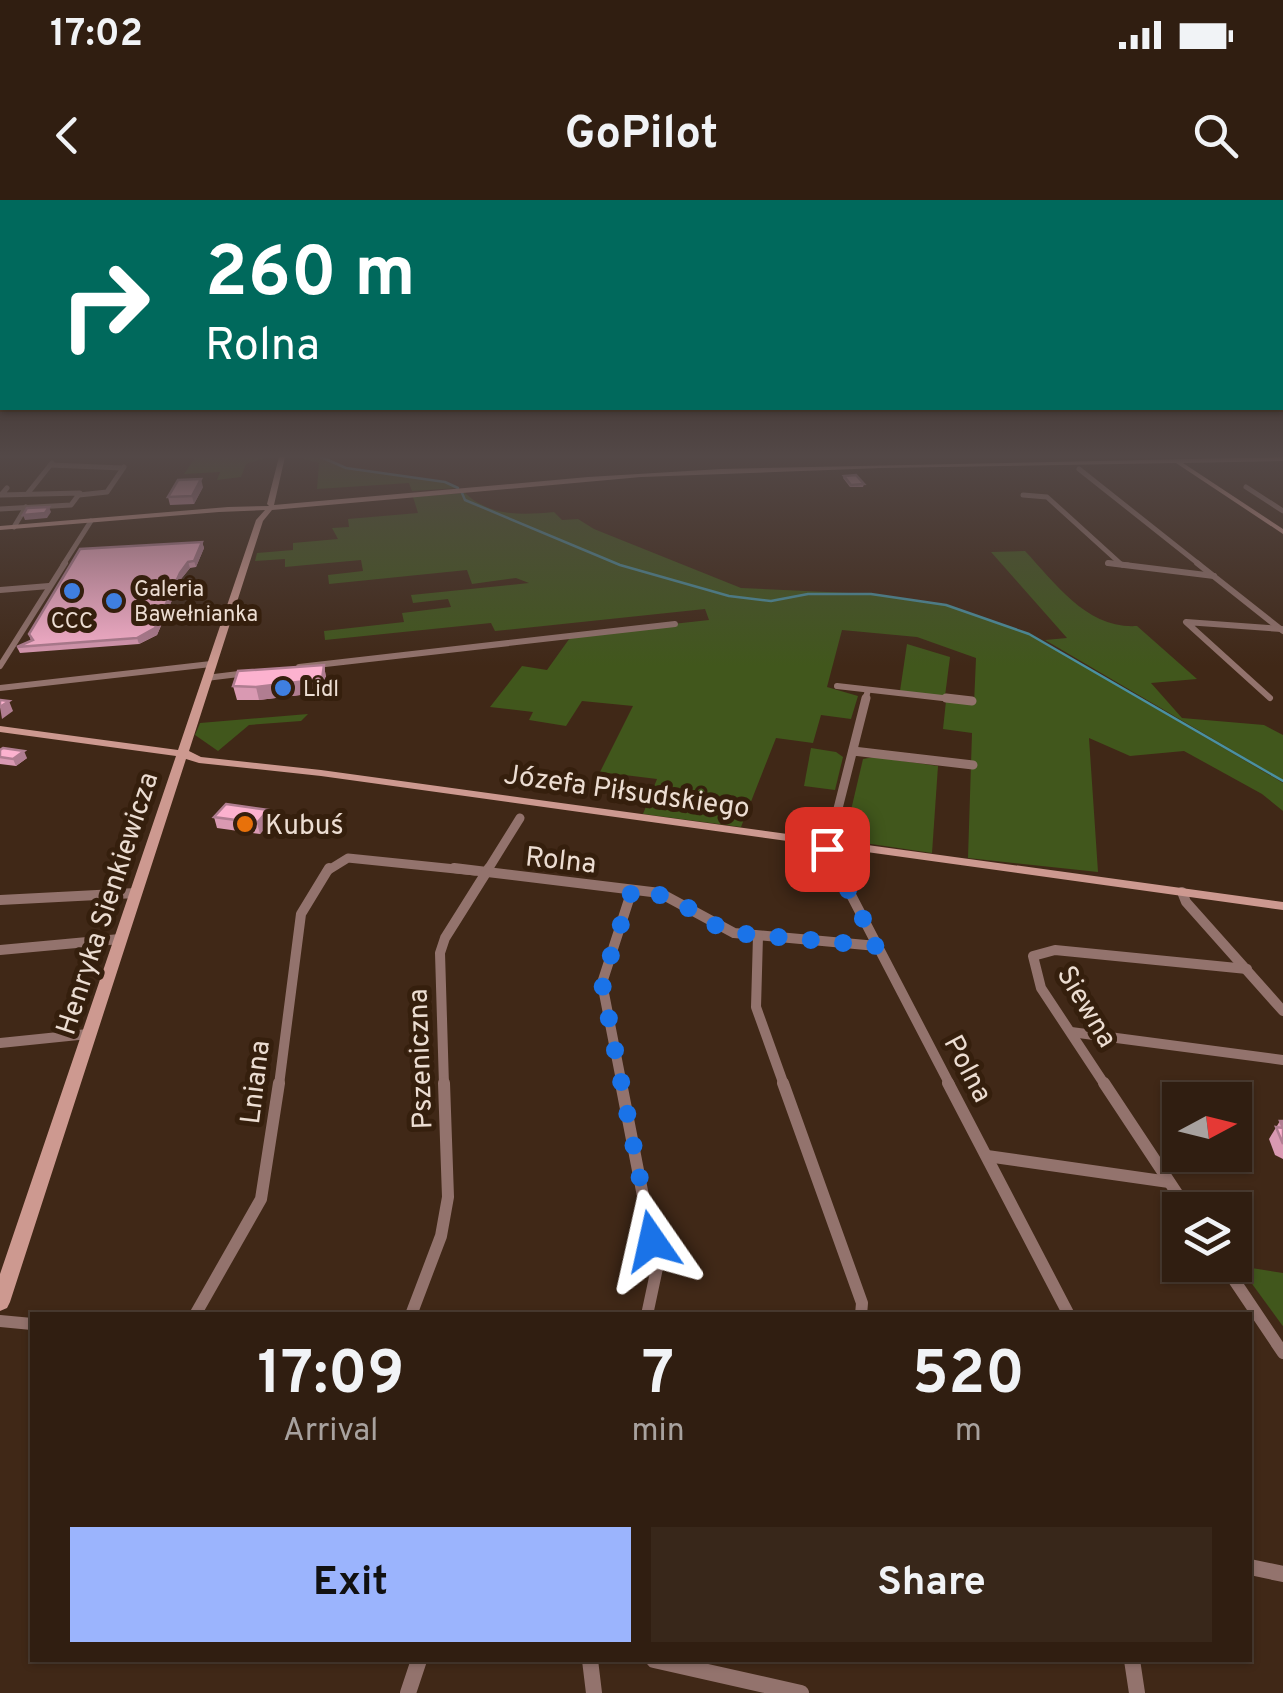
<!DOCTYPE html>
<html lang="en">
<head>
<meta charset="utf-8">
<style>
  body { margin:0; font-family:Overpass,sans-serif; background:#38271a; color:#f1f3f6; height:100vh; display:flex; flex-direction:column; font-size:38px; white-space:nowrap }
  * { box-sizing:border-box; margin:0 }
  p { font-size:32px; color:#a8a29f }
  .icon { flex:none; width:55px; height:55px; fill:none; stroke:currentColor; stroke-width:2; stroke-linecap:round; stroke-linejoin:round }
  .map { position:relative; flex:1; overflow:hidden }
  .details { position:absolute; left:30px; top:1112px; width:1222px; height:350px; display:flex; flex-direction:column; background:#301e11; border-radius:0px; box-shadow:0 2px 8px #0004,0 0 0 2px #4b3c31 }
  .details>* { flex:none }
  .guide { position:absolute; left:0px; top:0px; width:1285px; height:210px; box-shadow:0 2px 8px #0004,0 0 0 2px #4b3c31; background:#00695c; color:#fff; overflow:hidden }
  .needle { width:65px; rotate:83deg }
  .tools { position:absolute; left:1162px; top:882px; display:grid; gap:20px }
  .tools a { display:grid; place-items:center; width:90px; height:90px; border-radius:0px; background:#301e11; box-shadow:0 2px 8px #0004,0 0 0 2px #4b3c31; font-size:50px }
  .pin { position:absolute; display:grid; place-items:center; width:85px; height:85px; color:#fff; margin:-42px; border-radius:20px; box-shadow:0 5px 15px #0006 }
  .me { position:absolute; width:110px; margin:-55px; rotate:349deg; stroke-linejoin:round; filter:drop-shadow(0 0 8px #0008) }
  .turn { display:flex; align-items:center; gap:35px; height:210px; padding:0 40px; font-size:45px }
  .turn .icon { width:130px; height:130px; stroke-width:2.5 }
  .turn b { display:block; font-size:70px; line-height:85px }
  .eta { display:flex; justify-content:space-evenly; align-items:center; height:170px; text-align:center }
  .eta b { font-size:60px; font-weight:700; line-height:70px }
  .cta { display:flex; gap:20px; margin-top:auto; padding:20px 40px }
  .cta a { flex:1; height:115px; border-radius:0px; background:#9bb4fd; color:#111; font-size:40px; font-weight:700; line-height:115px; text-align:center }
  .cta a+a { background:#38271a; color:#f1f3f6 }
  .status { display:flex; justify-content:space-between; align-items:center; height:70px; padding:0 50px; background:#301e11; direction:ltr }
  .status svg { height:28px; fill:currentColor }
  header { display:flex; justify-content:space-between; align-items:center; height:130px; padding:0 40px; background:#301e11; font-size:45px; font-weight:700 }
  .map>svg:first-child { display:block }
</style>
</head>
<body>
<div class="status"><b>17:02</b><svg viewBox="0 0 49 12"><path d="M0 12V9h3v3zM5 12V6h3v6zM10 12V3h3v9zM15 12V0h3v12zM26 1h20v11H26zM47 4h2v5h-2z"/></svg></div>
<header><svg class="icon" aria-label="back" viewBox="0 0 24 24"><path d="M15 5l-7 7 7 7"/></svg>GoPilot<svg class="icon" aria-label="search" viewBox="0 0 24 24"><circle cx="10" cy="10" r="6"/><path d="M15 15l6 6"/></svg></header>
<div class="map">
<svg width="1283" height="1493" viewBox="0 0 1283 1493">
  <rect width="100%" height="100%" fill="#402817"/>
  <g fill="#41571c">
    <path d="M186,257H268L246,264L241,277L217,280L220,272L184,274L195,258Z"/>
    <path d="M297,257H321L346,268L445,282L458,288L412,291L409,283L317,289L319,263Z"/>
    <path d="M465,293C491,317 522,315 554,312L562,320L578,319L594,329L741,388L871,394L946,405L1029,434L1283,583V611L1262,594L1184,551L1130,556L1089,538L1098,672L968,658L972,533L943,529L946,501L974,504L976,458L917,437L842,430L827,487L858,496L851,519L821,515L813,543L776,538L741,627L643,614L657,579L600,572L633,506L582,501L566,526L529,520L533,512L490,507L522,466L547,470L572,435L709,420L705,409L495,431L491,423L325,440L324,431L404,422L402,413L451,407L448,399L413,403L411,395L529,383L516,378L472,384L467,370L329,384L328,375L363,371L361,360L285,367V359L255,361L257,353L293,350V343L338,339L332,328L349,327L348,319L418,313L413,297Z"/>
    <path d="M1025,351C1056,384 1087,429 1137,426L1197,479L1151,483L1182,518L1264,525L1283,535V580L1045,440L1067,438L991,352Z"/>
    <path d="M907,444L950,457L945,496L900,491Z"/>
    <path d="M308,514L301,521L249,525L218,551L195,535L200,523Z"/>
    <path d="M811,548L836,552L843,557L835,590L804,586Z"/>
    <path d="M874,557L938,566L932,653L844,640L863,559Z"/>
    <path d="M1239,1066L1283,1073V1126L1282,1125Z"/>
  </g>
  <g fill="none" stroke-linecap="round" stroke-linejoin="round">
    <g stroke="#4a91a1" stroke-width="2.5">
      <path d="M321,257L346,268L445,282L458,288"/>
      <path d="M462,293L465,300L620,365L729,396L771,401L808,394H871L946,405L1029,434L1283,581"/>
    </g>
    <g stroke="#93736d" stroke-width="5">
      <path d="M50,265L123,268"/>
      <path d="M1079,269L1200,365"/>
      <path d="M1246,287L1283,311"/>
      <path d="M28,293L52,263"/>
      <path d="M79,295L107,292L124,267"/>
      <path d="M1023,295L1047,297L1122,365"/>
      <path d="M0,309L71,305L80,293L1,295L7,288"/>
      <path d="M14,327L26,307"/>
      <path d="M1108,363L1128,365"/>
      <path d="M63,365L91,321"/>
    </g>
    <g stroke="#93736d" stroke-width="6">
      <path d="M1108,363L1214,376"/>
      <path d="M1197,363L1283,431"/>
      <path d="M0,390L49,386"/>
      <path d="M0,466L65,363"/>
      <path d="M299,467L675,424"/>
      <path d="M206,478L247,473"/>
      <path d="M837,486L969,501"/>
      <path d="M0,488L211,464"/>
      <path d="M1270,498L1186,422L1282,429"/>
      <path d="M865,501L868,490"/>
    </g>
    <g stroke="#93736d" stroke-width="9">
      <path d="M946,498L972,501"/>
      <path d="M853,551L973,565"/>
      <path d="M828,643L827,649L838,671"/>
      <path d="M829,644L866,498"/>
      <path d="M327,671L348,658L475,671"/>
      <path d="M487,671L520,618"/>
    </g>
    <g stroke="#93736d" stroke-width="10">
      <path d="M454,668L660,693L734,733L877,746"/>
      <path d="M837,668L950,885"/>
      <path d="M1182,692L1186,702L1283,811"/>
      <path d="M0,700L136,693"/>
      <path d="M758,736L756,807L784,885"/>
      <path d="M0,750L120,739"/>
      <path d="M1071,832L1283,860"/>
      <path d="M0,843L88,834"/>
      <path d="M279,885L301,714L329,668"/>
      <path d="M444,885L440,753L445,738L489,668"/>
      <path d="M622,885L602,783L632,690"/>
      <path d="M1105,885L1041,788L1033,756L1055,750L1247,769"/>
    </g>
    <g stroke="#93736d" stroke-width="12">
      <path d="M621,883L657,1068L647,1115"/>
      <path d="M783,883L862,1103L861,1115"/>
      <path d="M948,883L1069,1115"/>
      <path d="M1104,883L1188,1010"/>
      <path d="M987,956L1169,982"/>
      <path d="M1224,1065L1283,1153"/>
      <path d="M195,1115L261,999L279,883"/>
      <path d="M411,1115L441,1036L448,997L444,883"/>
      <path d="M0,1121L32,1124"/>
    </g>
    <g stroke="#93736d" stroke-width="16">
      <path d="M1250,1367L1283,1374"/>
      <path d="M590,1460L594,1493"/>
      <path d="M654,1460L801,1493"/>
      <path d="M1132,1460L1137,1493"/>
      <path d="M408,1493L419,1460"/>
    </g>
    <path fill="#cd9990" fill-rule="evenodd" d="M279,257H285L274,305L588,277L721,269L1283,257V261L1183,263L1283,329V334L1176,263L881,268L641,277L272,310L263,321L189,551L201,557L321,570L1283,702V710L321,576L199,563L186,559L10,1102L7,1108L0,1111V1074L176,556L0,532V526L178,550L256,320L265,310L219,312L0,330V326L228,307L269,306L267,304Z"/>
  </g>
  <g fill="#d999b2">
    <path d="M844,276L864,284L863,287H850L843,278Z"/>
    <path d="M203,287L194,304L170,305L168,297Z"/>
    <path d="M202,342L204,348L196,367L190,368L181,379L157,435L139,444L20,453L17,447L31,441L29,434Z"/>
    <path d="M324,465L326,478L325,492L259,500H237L233,486Z"/>
    <path d="M0,550L27,558L16,566L0,564Z"/>
    <path d="M214,617L271,621L260,634L217,628Z"/>
    <path d="M1280,921H1283V959L1275,955L1269,939Z"/>
  </g>
  <g fill="#b07d91">
    <path d="M201,279L203,287L194,304L192,296Z"/>
    <path d="M49,307L51,312L47,318L25,320L23,315Z"/>
    <path d="M202,342L204,348L196,367L194,361Z"/>
    <path d="M188,362L190,368L181,379L157,435L139,444L137,438Z"/>
    <path d="M324,465L326,478L325,492L259,500L256,487Z"/>
    <path d="M9,501L13,511L2,519L0,507Z"/>
    <path d="M24,551L27,558L16,566L13,559Z"/>
    <path d="M268,610L271,621L260,634L257,623Z"/>
  </g>
  <g fill="#fcb2cf" stroke="#b07d91" stroke-width="2.5">
    <path d="M856,275L864,284L851,285L844,276Z"/>
    <path d="M201,279L192,296L168,297L178,280Z"/>
    <path d="M49,307L45,313L23,315L27,308Z"/>
    <path d="M202,342L194,361L188,362L180,373L155,428L137,438L17,447L33,440L29,434L80,349Z"/>
    <path d="M324,465L322,479L256,487L233,486L238,471Z"/>
    <path d="M0,500L9,501L0,507Z"/>
    <path d="M3,548L24,551L13,559L0,557V550Z"/>
    <path d="M226,604L268,610L257,623L214,617Z"/>
    <path d="M1280,921H1283V944L1276,927L1283,928Z"/>
  </g>
  <linearGradient id="sky" x2="0" y2="1"><stop stop-color="#23160d"/><stop offset="0.55" stop-color="#534847"/><stop offset="1" stop-color="#534847" stop-opacity="0"/></linearGradient>
  <rect width="1283" height="466" fill="url(#sky)"/>
  <g fill="none" stroke-linecap="round" stroke-linejoin="round">
    <path stroke="#1a73e8" stroke-width="18" stroke-dasharray="0 32.4" d="M652,1041L602,783L632,690L676,698L703,720L734,733L877,746L827,649"/>
  </g>
  <g fill="#3f7fe0" stroke="#351f0d" stroke-width="4">
    <circle cx="72" cy="391" r="10"/>
    <circle cx="114" cy="401" r="10"/>
    <circle cx="283" cy="488" r="10"/>
  </g>
  <circle fill="#e8710a" stroke="#351f0d" stroke-width="4" cx="245" cy="624" r="10"/>
  <g text-anchor="middle" stroke-width="10" stroke-linejoin="round" paint-order="stroke">
    <g font-size="22" fill="#ecddd2" stroke="#351f0d" text-anchor="start">
      <text x="134" y="396">Galeria<tspan x="134" dy="25">Bawełnianka</tspan></text>
      <text x="72" y="428" text-anchor="middle">CCC</text>
      <text x="303" y="496">Lidl</text>
    </g>
    <g font-size="28" fill="#ecddd2" stroke="#351f0d">
      <text transform="translate(627 590) rotate(8)" y="10">Józefa Piłsudskiego</text>
      <text transform="translate(561 659) rotate(6)" y="10">Rolna</text>
      <text transform="translate(106 703) rotate(-72)" y="10">Henryka Sienkiewicza</text>
      <text transform="translate(1088 806) rotate(59)" y="10">Siewna</text>
      <text transform="translate(419 859) rotate(-92)" y="10">Pszeniczna</text>
      <text transform="translate(969 868) rotate(62)" y="10">Polna</text>
      <text transform="translate(254 882) rotate(-83)" y="10">Lniana</text>
    </g>
    <g font-size="28" fill="#ecddd2" stroke="#351f0d" text-anchor="start">
      <text x="265" y="634">Kubuś</text>
    </g>
  </g>
</svg>
<div class="tools">
<a><svg class="needle" viewBox="-14 -14 28 28"><path d="M0-13l5 13h-10z" fill="#e53935"/><path d="M0 13l5-13h-10z" fill="#a8a29f"/></svg></a>
<a><svg class="icon" aria-label="layers" viewBox="0 0 24 24"><path d="M12 4l9 5-9 5-9-5zM3 14l9 5 9-5"/></svg></a>
</div>
<div class="pin" style="left:827px;top:649px;background:#d93025"><svg class="icon" aria-label="arrive" viewBox="0 0 24 24"><path d="M6 21V4h12l-3 4 3 4H6"/></svg></div>
<svg class="me" style="left:652px;top:1041px" viewBox="-20 -20 40 40"><path d="M0-17L14 15 0 8-14 15z" fill="#1a73e8" stroke="#fff" stroke-width="4"/></svg>
<div class="guide">
<div class="turn"><svg class="icon" aria-label="right" viewBox="0 0 24 24"><path d="M7 20v-9h11M14 6l5 5-5 5"/></svg><div><b>260 m</b>Rolna</div></div>
</div>
<section class="details">
<div class="eta">
<div><b>17:09</b><p>Arrival</p></div>
<div><b>7</b><p>min</p></div>
<div><b>520</b><p>m</p></div>
</div>
<div class="cta"><a>Exit</a><a>Share</a></div>
</section>
</div>
</body>
</html>
